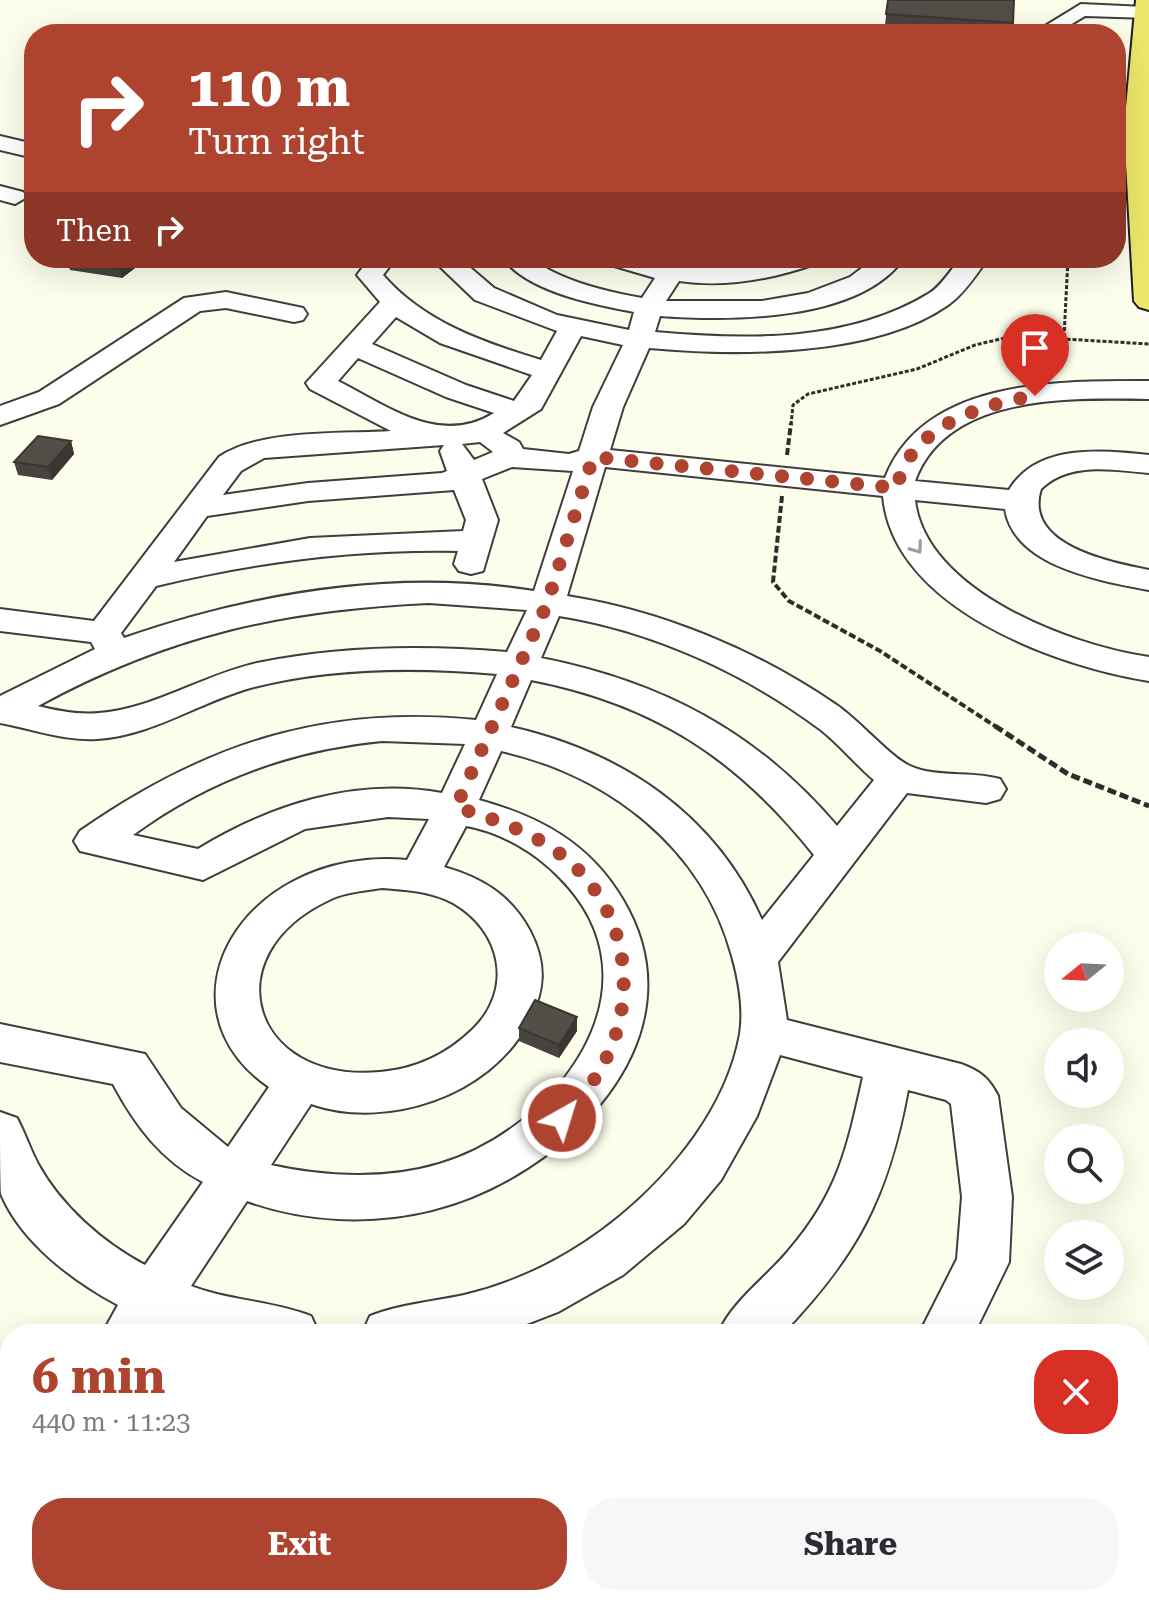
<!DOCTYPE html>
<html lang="en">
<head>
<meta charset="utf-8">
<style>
  body { margin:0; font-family:"Roboto Serif",serif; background:#f7f7f7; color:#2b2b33; height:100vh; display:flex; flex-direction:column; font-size:30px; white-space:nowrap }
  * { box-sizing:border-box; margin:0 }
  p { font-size:26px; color:#7c7c81 }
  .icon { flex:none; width:44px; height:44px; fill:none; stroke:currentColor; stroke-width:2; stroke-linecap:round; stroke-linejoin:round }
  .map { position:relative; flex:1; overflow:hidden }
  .details { position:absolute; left:0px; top:1324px; width:1150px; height:282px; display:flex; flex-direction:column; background:#fff; border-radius:32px 32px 0 0; box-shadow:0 8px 32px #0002 }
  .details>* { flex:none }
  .hud { position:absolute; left:24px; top:24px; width:1102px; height:244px; border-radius:32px; box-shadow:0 8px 32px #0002; background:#ae4430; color:#fff; overflow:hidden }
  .needle { width:52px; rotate:252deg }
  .tools { position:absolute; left:1044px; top:932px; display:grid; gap:16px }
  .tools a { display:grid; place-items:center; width:80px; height:80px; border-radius:50%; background:#fff; box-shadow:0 8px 32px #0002; font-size:40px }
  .pin { position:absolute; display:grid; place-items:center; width:68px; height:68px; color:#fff; margin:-82px -34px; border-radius:50% 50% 50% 0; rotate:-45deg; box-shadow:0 0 8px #0007 }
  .pin .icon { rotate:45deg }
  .me { position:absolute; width:88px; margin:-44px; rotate:39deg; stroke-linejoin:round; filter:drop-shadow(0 0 6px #0008) }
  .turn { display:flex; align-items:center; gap:28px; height:168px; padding:0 32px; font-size:36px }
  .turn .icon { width:104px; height:104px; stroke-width:2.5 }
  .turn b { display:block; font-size:56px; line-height:68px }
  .then { display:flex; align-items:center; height:76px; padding:0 32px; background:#0003; gap:16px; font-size:30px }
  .round { display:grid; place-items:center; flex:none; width:84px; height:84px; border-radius:32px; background:#f7f7f7 }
  .overview { display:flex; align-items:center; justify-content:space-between; height:136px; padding:0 32px }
  h1 { font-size:48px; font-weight:700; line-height:60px; color:#ae4430 }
  .button { display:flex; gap:16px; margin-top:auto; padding:16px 32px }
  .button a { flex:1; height:92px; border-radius:32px; background:#ae4430; color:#fff; font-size:32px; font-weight:700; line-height:92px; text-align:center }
  .button a+a { background:#f7f7f7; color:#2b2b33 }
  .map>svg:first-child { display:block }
</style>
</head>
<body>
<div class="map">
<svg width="1149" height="1605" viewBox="0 0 1149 1605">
  <rect width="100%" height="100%" fill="#fdfdeb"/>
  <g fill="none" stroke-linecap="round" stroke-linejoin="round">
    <defs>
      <g id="minor">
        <path d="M1081,4L1145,7L1149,8V18L1085,16L1055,34H1032Z"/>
        <path d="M0,136L34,144V158L0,150Z"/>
        <path d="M0,186L23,192L27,197L15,204L0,200Z"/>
        <path d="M370,258H396L383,275C424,322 482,342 541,360L557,331L475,300L431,258H459L494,288L557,315L629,330L634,312C596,305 527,292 503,258C540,258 532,263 562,276C588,287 614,293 642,298L655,278L604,263L600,258H639L664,264L668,258H694L688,267C734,269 776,258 822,258L818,263C773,279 726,288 679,281L666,301H762L808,293L850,277L875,258H904C859,322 729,321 660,316L655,332C745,340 847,343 928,294C941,287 951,269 961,258H988C978,273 963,295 948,305C874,357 737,356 649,348L623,407L610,450L885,478C924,378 1060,381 1149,381V399C1072,398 947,393 915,481L1009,490C1037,443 1102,450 1149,455V473C1113,470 1070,461 1041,489C1023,545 1109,562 1149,570V590C1102,581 1014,567 1005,509L915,500C925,591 1071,646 1149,657V681C1056,666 893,608 883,496L605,467L567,596C662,611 756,650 835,704C858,719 890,757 910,766C936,778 972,771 1000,779L1006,789L1000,799L986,803L907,793L778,962L787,1020L961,1064C980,1071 989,1078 998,1096L1012,1197L1009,1262L974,1334H919L957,1259L962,1197L951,1104L946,1100L908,1090C888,1197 858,1255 782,1334H718C732,1301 766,1278 789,1250C838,1193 847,1149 863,1077L780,1055L757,1116L721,1180L684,1224L623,1275L558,1312L501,1334H362L370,1316C400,1304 432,1302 464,1295C520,1282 574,1254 619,1217C674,1172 727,1106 740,1034C744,1008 739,981 732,956C703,847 608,775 501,751L479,800C541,817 590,844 623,900C706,1040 561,1178 432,1210C372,1225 305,1222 247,1201L191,1286C230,1301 273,1301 311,1316L319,1334H184L165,1326L160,1334H102L118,1305C73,1281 21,1242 1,1194C0,1177 0,1132 0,1112L17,1118C25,1133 30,1149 38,1164C61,1206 103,1243 145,1265L203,1182C161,1160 135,1125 113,1084L0,1062V1024L145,1054L181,1108L228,1147L269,1087C183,1028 208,926 294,881C327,863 370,856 407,860L429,819L388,817L305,829L203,880L80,851L74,841L80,831C205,744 324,705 476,720L497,674C417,667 333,667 254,687C201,701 152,736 97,739C64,741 32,729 0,723V696L95,649L91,642L0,631V609L94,621L219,457C260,429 341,434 391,431L310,389L306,383L380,302L357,275ZM396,317L440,343L532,375L514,401L466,385L372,344ZM581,336L623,345L593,407L579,451L569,454L523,449L519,442L503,433L541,409ZM358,358L446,397L494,413C439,447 388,406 338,381ZM480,442L493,452L474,460L462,444ZM444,445L440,451L447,471L442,473L308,483L223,495L241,471L264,458ZM512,467L573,471L534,591C396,569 254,593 124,638L121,633L156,586C255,562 355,549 458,551L454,564L459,571L471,574L483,571L498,520L482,479ZM454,490L466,520L463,531L310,538L174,562L207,516L308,501ZM429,603L527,610L507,652C423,645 340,646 257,663C203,675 153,709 99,713C79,715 58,711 38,706C168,635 282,610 429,603ZM559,616C653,631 745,673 821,730C840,745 855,764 874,780L837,826C757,732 662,682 541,658ZM531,680C654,704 737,758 814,855L762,920C715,814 622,752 511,727ZM382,741L465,744L442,793C356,777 270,805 198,849L133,835C208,780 290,750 382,741ZM466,826C501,832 536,853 560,878C667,986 557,1129 439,1164C386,1180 325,1177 271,1165L311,1104C386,1130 490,1096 528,1023C545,991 547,964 530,931C511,895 482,878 444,867ZM382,888C406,890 431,891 453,903C502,931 514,990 472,1030C446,1055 415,1069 380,1072C251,1084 212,955 329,900C345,892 364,891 382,888Z"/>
        <path d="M226,292L303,308L307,314L303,320L294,322L226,308L200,311L59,404L0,425V406L39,392L184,298Z"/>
        <path d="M0,1374L10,1378V1437L0,1433Z"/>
        <path d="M10,1483V1557L0,1561V1488Z"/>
        <path d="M598,1596H675L671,1605H594Z"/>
        <path d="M961,1596H1029L1025,1605H957Z"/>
      </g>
      <path id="major" d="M1136,0H1149V310L1139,307L1134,301L1124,129Z"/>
    </defs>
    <use href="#minor" stroke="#3e3e3e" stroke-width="4"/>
    <use href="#major" stroke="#1c1c1c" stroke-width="4"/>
    <g stroke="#2d2d2d" stroke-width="3" stroke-dasharray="4 2" stroke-linecap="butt">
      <path d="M1064,337L1068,258"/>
      <path d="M791,425L793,405L808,394L917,369L975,345L1013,336L1149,344"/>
    </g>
    <g stroke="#2d2d2d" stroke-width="4" stroke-dasharray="7 3" stroke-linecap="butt">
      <path d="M787,455L791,423"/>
      <path d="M782,496L773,582L789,601L880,651L998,728"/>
    </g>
    <path stroke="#2d2d2d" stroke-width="5" stroke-dasharray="9 4" stroke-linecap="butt" d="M995,726L1068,774L1149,806"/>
    <use href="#minor" fill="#fff" fill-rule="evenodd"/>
    <use href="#major" fill="#ede86b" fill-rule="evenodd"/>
  </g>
  <g fill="#47433e">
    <path d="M888,0L1013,23L1011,34L884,33Z"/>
    <path d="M148,258L122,278L70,270L67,261Z"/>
    <path d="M71,441L74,454L52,480L18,475L14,462Z"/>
    <path d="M577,1017V1031L559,1058L519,1041V1028Z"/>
  </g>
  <g fill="#3a3732">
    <path d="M135,258H148L122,278L121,269Z"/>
    <path d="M71,441L74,454L52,480L48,467Z"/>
    <path d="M577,1017V1031L559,1058V1045Z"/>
  </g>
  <g fill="#534e48" stroke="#3a3732" stroke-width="2">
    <path d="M888,0H1014L1013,23L886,14Z"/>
    <path d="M72,258H135L121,269L67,261Z"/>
    <path d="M38,436L71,441L48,467L14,462Z"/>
    <path d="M535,1000L577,1017L559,1045L519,1028Z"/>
  </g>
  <defs><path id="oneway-chevron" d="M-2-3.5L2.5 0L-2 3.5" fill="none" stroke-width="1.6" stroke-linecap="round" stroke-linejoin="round" transform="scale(2)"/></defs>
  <use stroke="#9d9d9d" href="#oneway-chevron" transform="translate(917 548) rotate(54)"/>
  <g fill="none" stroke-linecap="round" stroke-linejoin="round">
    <path stroke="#ae4430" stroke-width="14" stroke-dasharray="0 25.2" d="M562,1118C574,1103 591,1087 600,1070C644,994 626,898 552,848C522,828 489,818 456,807L547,604L593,457L897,488C908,428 981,404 1035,396"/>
  </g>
</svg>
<div class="tools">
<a><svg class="needle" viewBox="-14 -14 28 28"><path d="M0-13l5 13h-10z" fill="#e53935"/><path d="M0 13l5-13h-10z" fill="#7c7c81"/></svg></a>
<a><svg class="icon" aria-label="sound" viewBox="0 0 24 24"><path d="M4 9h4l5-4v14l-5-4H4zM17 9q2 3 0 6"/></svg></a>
<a><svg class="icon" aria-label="search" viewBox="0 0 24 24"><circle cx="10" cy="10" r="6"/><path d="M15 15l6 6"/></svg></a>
<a><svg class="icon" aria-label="layers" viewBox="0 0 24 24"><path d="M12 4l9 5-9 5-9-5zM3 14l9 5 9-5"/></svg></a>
</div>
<div class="pin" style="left:1035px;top:396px;background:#d93025"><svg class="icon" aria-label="arrive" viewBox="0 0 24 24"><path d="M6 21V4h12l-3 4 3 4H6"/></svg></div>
<svg class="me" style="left:562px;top:1118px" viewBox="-20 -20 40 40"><circle r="17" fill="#ae4430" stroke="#fff" stroke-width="3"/><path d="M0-11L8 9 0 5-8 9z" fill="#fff"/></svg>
<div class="hud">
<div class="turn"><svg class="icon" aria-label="right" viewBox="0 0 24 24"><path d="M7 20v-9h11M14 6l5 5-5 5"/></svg><div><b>110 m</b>Turn right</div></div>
<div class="then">Then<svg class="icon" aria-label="right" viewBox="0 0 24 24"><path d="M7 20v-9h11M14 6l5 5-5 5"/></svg></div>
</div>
<section class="details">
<div class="overview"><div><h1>6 min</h1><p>440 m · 11:23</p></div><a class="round" style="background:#d93025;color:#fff"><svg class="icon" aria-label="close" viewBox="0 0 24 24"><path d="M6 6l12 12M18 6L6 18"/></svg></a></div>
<div class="button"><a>Exit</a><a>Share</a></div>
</section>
</div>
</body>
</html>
